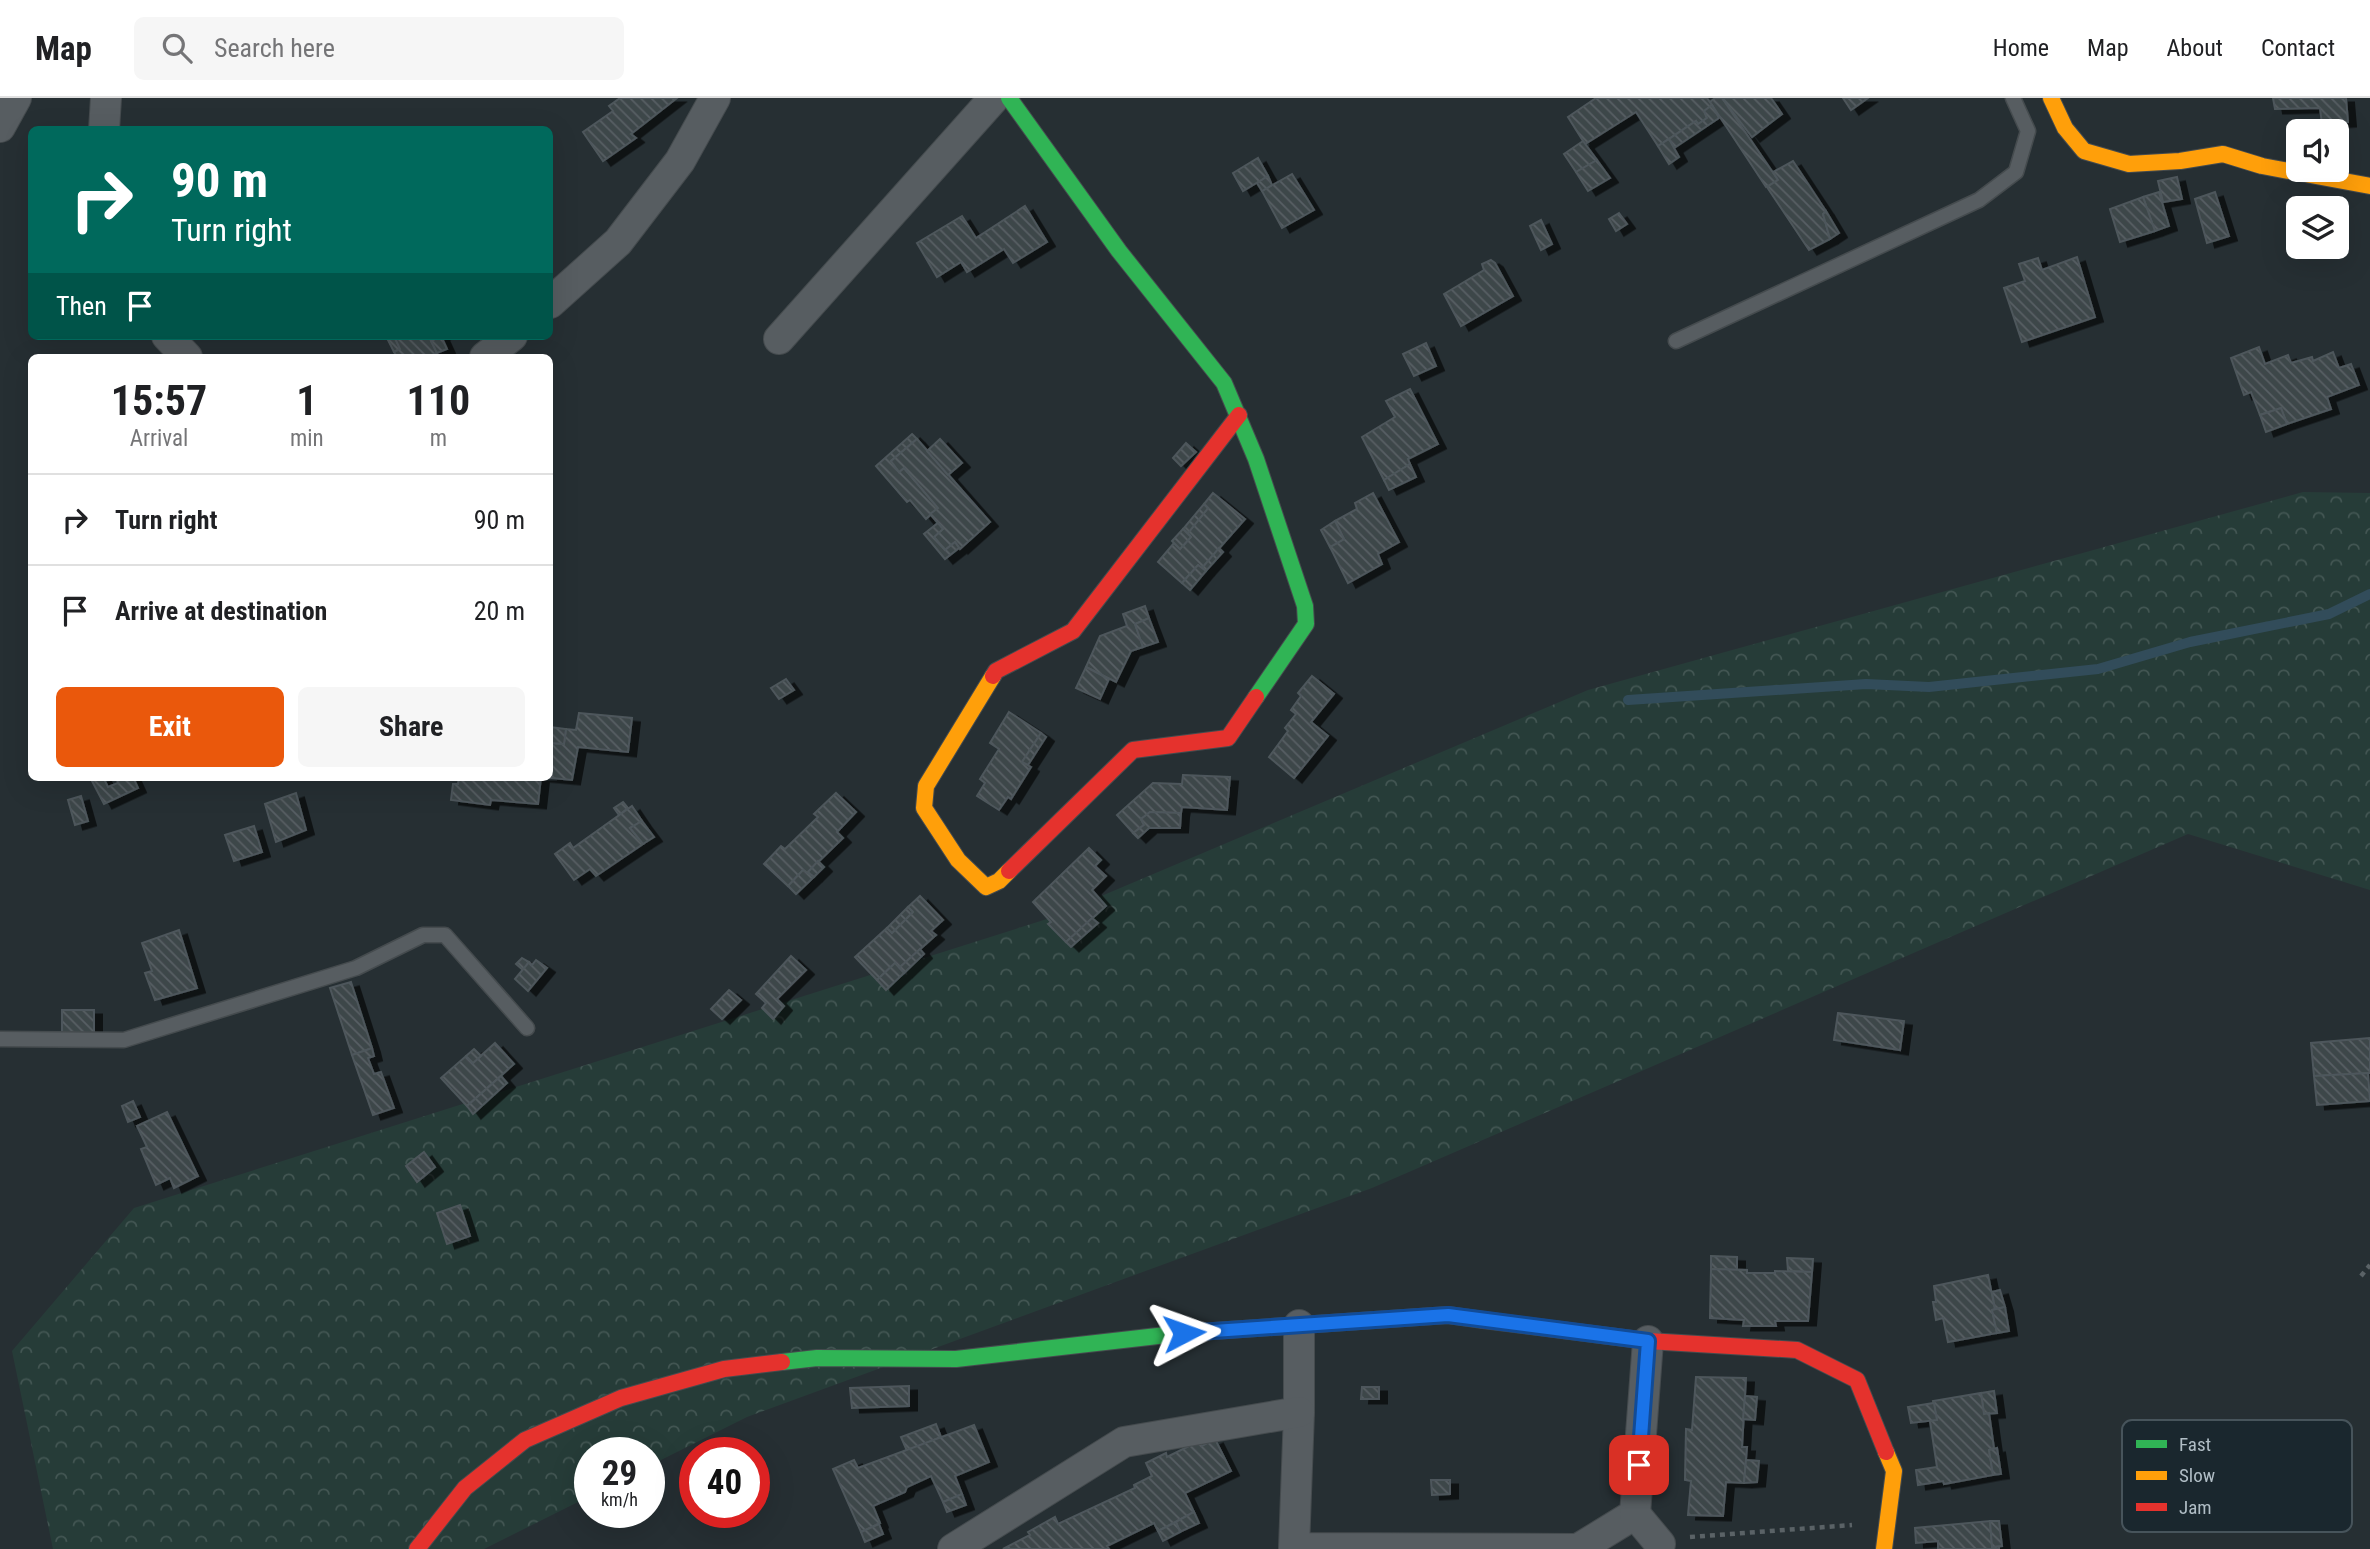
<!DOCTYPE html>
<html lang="en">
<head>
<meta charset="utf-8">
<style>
  body { margin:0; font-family:"Roboto Condensed",sans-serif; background:#f6f6f6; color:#202124; height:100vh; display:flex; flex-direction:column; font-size:26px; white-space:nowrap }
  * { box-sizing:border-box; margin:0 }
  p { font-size:23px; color:#757577 }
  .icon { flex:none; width:38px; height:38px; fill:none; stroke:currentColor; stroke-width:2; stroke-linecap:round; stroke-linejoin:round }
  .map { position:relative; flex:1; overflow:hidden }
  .drawer { position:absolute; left:28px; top:256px; width:525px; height:427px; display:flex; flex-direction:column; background:#fff; border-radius:10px; box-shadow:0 7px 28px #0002 }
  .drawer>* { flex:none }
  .hud { position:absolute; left:28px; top:28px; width:525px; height:214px; border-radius:10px; box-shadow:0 7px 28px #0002; background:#00695c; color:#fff; overflow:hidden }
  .controls { position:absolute; left:2286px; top:21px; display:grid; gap:14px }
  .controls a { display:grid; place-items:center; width:63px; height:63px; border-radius:10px; background:#fff; box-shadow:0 7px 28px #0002; font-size:35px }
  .speed { position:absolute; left:574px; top:1339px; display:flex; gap:14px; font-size:35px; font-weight:700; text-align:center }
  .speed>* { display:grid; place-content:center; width:91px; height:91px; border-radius:50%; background:#fff; box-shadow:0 7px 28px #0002; line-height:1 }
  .speed small { font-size:18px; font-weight:400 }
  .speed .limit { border:10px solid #d22; background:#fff; color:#111 }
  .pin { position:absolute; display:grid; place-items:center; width:60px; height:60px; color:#fff; margin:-30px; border-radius:14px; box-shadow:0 4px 10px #0006 }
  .me { position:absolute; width:77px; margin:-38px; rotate:86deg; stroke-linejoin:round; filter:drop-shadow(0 0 5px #0008) }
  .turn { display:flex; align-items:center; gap:24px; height:147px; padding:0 28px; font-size:32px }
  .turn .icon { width:91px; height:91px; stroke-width:2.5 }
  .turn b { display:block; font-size:49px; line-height:60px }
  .then { display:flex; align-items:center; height:66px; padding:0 28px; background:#0003; gap:14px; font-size:26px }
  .eta { display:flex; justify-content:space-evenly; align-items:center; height:119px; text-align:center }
  .eta b { font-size:42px; font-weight:700; line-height:49px }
  .cta { display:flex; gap:14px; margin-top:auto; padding:14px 28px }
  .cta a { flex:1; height:80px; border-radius:10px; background:#ea580c; color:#fff; font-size:28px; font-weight:700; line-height:80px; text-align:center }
  .cta a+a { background:#f6f6f6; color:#202124 }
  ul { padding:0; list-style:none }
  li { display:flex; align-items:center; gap:21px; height:91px; padding:0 28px; border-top:2px solid #e0e0e0 }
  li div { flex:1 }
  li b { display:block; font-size:26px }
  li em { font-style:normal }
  header { display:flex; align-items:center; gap:42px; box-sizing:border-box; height:98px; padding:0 35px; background:#fff; border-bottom:2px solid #e0e0e0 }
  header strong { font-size:33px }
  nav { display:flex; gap:38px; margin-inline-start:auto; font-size:24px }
  .search { width:490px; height:63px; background:#f6f6f6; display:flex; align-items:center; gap:18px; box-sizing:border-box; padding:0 24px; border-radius:10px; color:#757577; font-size:26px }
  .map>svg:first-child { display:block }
</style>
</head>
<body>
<header>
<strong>Map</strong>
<div class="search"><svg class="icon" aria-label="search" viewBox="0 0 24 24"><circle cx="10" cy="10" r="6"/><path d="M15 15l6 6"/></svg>Search here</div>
<nav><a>Home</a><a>Map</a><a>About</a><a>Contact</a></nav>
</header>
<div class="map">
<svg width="2370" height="1451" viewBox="0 0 2370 1451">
  <defs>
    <pattern id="forest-crowns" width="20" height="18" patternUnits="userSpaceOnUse" patternTransform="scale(1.75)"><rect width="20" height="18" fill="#263c38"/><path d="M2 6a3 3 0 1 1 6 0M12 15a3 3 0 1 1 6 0" fill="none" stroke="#435653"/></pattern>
    <pattern id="building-back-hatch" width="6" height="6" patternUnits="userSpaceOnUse" patternTransform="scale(1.75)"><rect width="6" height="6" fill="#3e464a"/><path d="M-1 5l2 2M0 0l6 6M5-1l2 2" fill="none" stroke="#575f63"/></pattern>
    <filter id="shadow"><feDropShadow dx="8" dy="4.5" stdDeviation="0" flood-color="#0009"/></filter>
  </defs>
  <rect width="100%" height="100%" fill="#262f33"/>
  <path fill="url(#forest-crowns)" d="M2303,394L2370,395V792L2188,736L1372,1090L747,1319L649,1368V1354H590V1398L484,1451H53L12,1253L134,1110L1047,821L1588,592Z"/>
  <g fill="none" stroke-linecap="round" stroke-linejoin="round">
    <path stroke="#324c5a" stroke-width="10" d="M1628,602L1866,586L1929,589L2098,571L2190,544L2329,516L2370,496"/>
  </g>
  <g fill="url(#building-back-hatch)" stroke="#4e575b" stroke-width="2" filter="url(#shadow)">
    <path d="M620,0H677L631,36L636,40L603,63L583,34L613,13L609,8Z"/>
    <path d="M1596,0H1707L1712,7L1704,13L1707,20L1698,26L1696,23L1658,48L1636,14L1585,46L1568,19Z"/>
    <path d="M1715,0H1722L1778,82L1766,89L1712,7L1710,4Z"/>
    <path d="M1722,0H1771L1782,16L1752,39Z"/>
    <path d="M1843,0H1868L1851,12Z"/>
    <path d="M2273,0H2346L2348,24L2322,26L2320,10L2275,11Z"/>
    <path d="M1712,7L1719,20L1674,50L1669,41L1696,23L1698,26L1707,20L1704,13Z"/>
    <path d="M1669,41L1679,59L1669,66L1658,48Z"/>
    <path d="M1583,43L1597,62L1576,74L1564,56Z"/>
    <path d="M1258,60L1268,78L1243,93L1233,75Z"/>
    <path d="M1597,62L1610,80L1588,93L1576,74Z"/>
    <path d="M1793,63L1826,113L1823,116L1830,141L1809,152L1767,89L1778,82L1773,74Z"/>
    <path d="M1292,76L1314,112L1282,130L1262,93Z"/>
    <path d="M1268,78L1272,87L1262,93L1257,85Z"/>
    <path d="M2177,79L2182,101L2163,104L2158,83Z"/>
    <path d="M2159,94L2169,128L2155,133L2143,99Z"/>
    <path d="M2215,94L2229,138L2207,145L2195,101Z"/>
    <path d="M2143,99L2155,133L2120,144L2110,111Z"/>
    <path d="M1025,108L1047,144L1013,165L1004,151L967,174L961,164L937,179L917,145L962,118L976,140Z"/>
    <path d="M1826,113L1839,135L1830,141L1823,116Z"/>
    <path d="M1619,115L1627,126L1616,133L1609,121Z"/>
    <path d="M1541,122L1552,146L1541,152L1530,128Z"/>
    <path d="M2077,159L2095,219L2022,244L2004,190L2025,183L2019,166L2038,160L2042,172Z"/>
    <path d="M1491,162L1495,165L1513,198L1461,228L1444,196L1484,172L1482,166Z"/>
    <path d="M386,238H394L400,251L394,254Z"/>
    <path d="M394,238H440L431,243L437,255L429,259H397L394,254L400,251Z"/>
    <path d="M441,238L447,251L437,255L431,243Z"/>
    <path d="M1426,245L1436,268L1414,278L1403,256Z"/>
    <path d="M2259,249L2265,266L2288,257L2291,265L2312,259L2313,263L2333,254L2339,270L2351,266L2359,287L2327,299L2331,311L2287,326L2281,310L2260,317L2251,294L2244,297L2231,260Z"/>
    <path d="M1410,291L1438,346L1408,361L1410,366L1384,382L1362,339L1395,319L1386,303Z"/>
    <path d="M2281,310L2287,326L2266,334L2260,317Z"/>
    <path d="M912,336L917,341L891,363L899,374L904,370L938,410L926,421L910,402L907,404L876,368Z"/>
    <path d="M917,341L990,424L960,451L955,444L945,452L934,439L943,431L930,416L938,410L904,370L899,374L891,363Z"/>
    <path d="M940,341L962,365L948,377L927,353Z"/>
    <path d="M1186,345L1196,354L1181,368L1173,360Z"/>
    <path d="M1410,366L1416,379L1389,392L1384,382Z"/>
    <path d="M1213,395L1245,421L1202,470L1198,467L1182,485L1158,464L1174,445L1180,451L1191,439L1188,435L1208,410L1204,406Z"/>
    <path d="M1373,395L1399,444L1378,456L1382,466L1348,485L1330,449L1344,441L1335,423L1357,411L1355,405Z"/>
    <path d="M1204,406L1208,410L1188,435L1183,431Z"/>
    <path d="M1335,423L1344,441L1330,449L1321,432Z"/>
    <path d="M938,425L943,431L934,439L945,452L955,444L959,450L945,461L924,436Z"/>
    <path d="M1183,431L1191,439L1180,451L1172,443Z"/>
    <path d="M1219,450L1223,454L1206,473L1202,470Z"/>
    <path d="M1198,467L1206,473L1190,492L1182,485Z"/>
    <path d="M1145,508L1149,520L1135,526L1143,549L1131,553L1116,584L1086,569L1100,538L1127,528L1123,516Z"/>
    <path d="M1149,520L1158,544L1143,549L1135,526Z"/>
    <path d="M1086,569L1109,581L1100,601L1076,590Z"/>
    <path d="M1312,578L1334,596L1311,624L1328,638L1294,680L1269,659L1288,633L1285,630L1296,616L1291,612L1301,598L1298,595Z"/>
    <path d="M786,581L794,592L779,601L771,590Z"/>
    <path d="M1009,614L1041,635L1022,664L1031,669L1011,701L1008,699L999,712L977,698L985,685L980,681L999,651L990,645Z"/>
    <path d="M579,615L632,620L628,654L578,649L572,682L541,679H550V645L564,646L566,631L576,632Z"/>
    <path d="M550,629L566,631L564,646L550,645Z"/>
    <path d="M1041,635L1046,639L1028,667L1022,664Z"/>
    <path d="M1183,677L1230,679L1227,712L1182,709L1181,715L1150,714L1141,721L1144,727L1133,735L1117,717L1153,685L1182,686Z"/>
    <path d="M103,679L108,689L118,685L116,679H133L138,690L104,706L92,683Z"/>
    <path d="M459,679H541L538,706L491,702L490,707L451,702L453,686H458Z"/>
    <path d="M296,695L306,732L276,744L265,706Z"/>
    <path d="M836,695L856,714L837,734L843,740L807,775L803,772L788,788L764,766L781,748L785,751L818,719L814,716Z"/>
    <path d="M81,698L88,723L75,727L68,702Z"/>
    <path d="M623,704L628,710L619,717L614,710Z"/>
    <path d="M632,708L642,723L630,730L643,746L596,778L590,771L574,782L555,756L570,745L573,750Z"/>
    <path d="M1150,714L1181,715L1180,730H1149L1138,740L1133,735L1144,727L1141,721Z"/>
    <path d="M642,723L654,739L643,746L630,730Z"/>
    <path d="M254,728L262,754L234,763L225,737Z"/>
    <path d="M1089,750L1101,762L1095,768L1106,778L1092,792L1106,808L1066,844L1048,826L1051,824L1033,804Z"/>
    <path d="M818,763L824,769L814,779L808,774Z"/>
    <path d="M803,772L814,779L796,796L788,788Z"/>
    <path d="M920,798L943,822L931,833L936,837L899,870L895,865L877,882L855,859L887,830L892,835L913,814L908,809Z"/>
    <path d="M908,809L913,814L892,835L887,830Z"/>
    <path d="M1092,820L1098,825L1071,849L1066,844Z"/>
    <path d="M179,832L197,890L155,902L145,875L152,873L142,845Z"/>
    <path d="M920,851L924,856L904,875L899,870Z"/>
    <path d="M791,858L806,872L777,901L784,908L773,921L762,910L766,905L756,896Z"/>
    <path d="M522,860L529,864L523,872L516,866Z"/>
    <path d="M536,862L547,870L528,893L515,881L529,864L532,867Z"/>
    <path d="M895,865L904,875L886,892L877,882Z"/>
    <path d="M351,884L372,950L352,957L330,890Z"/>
    <path d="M729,892L741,902L722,921L711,911Z"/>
    <path d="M62,912H94V936L62,937Z"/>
    <path d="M1838,915L1904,923L1900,952L1834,942Z"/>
    <path d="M2370,940V975L2314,978L2311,945Z"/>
    <path d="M495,945L514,966L467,1008L441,980L466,958L473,965Z"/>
    <path d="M372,950L374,958L368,960L374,976L381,974L394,1010L373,1017L352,957Z"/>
    <path d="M474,951L481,958L473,965L466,958Z"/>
    <path d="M2368,975L2370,1003L2317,1007L2314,978Z"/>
    <path d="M501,978L507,985L473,1016L467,1008Z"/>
    <path d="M133,1003L140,1019L128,1024L122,1008Z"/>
    <path d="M167,1014L198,1078L174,1090L170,1080L156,1087L141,1051L147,1049L137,1028Z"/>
    <path d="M424,1054L435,1069L417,1084L406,1068Z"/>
    <path d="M460,1107L470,1138L447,1146L437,1115Z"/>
    <path d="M1711,1158L1737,1159V1172L1711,1171Z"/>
    <path d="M1787,1160L1813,1161L1812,1174L1788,1173Z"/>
    <path d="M1711,1171L1747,1172V1175H1775V1173L1812,1174L1808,1223H1775L1776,1228H1743L1744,1222L1710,1220Z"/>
    <path d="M1988,1177L1995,1211L1992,1212L1997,1235L1948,1244L1943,1220L1936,1222L1933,1204H1936L1934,1188Z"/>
    <path d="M2000,1192L2005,1209L1995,1211L1992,1194Z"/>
    <path d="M2005,1209L2009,1233L1997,1235L1992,1212Z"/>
    <path d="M1696,1279L1746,1280L1742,1349H1747L1744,1385L1726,1384L1723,1418L1688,1417L1691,1383L1685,1382L1686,1331L1692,1332Z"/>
    <path d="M909,1288V1308L852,1310L850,1290Z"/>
    <path d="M1362,1289H1379V1301H1361Z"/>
    <path d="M1994,1293L1997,1315L1984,1316L1981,1295Z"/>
    <path d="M1981,1295L1984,1316L1989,1315L1994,1350L1989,1352L1993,1377L1944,1386L1943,1383L1918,1387L1916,1372L1937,1369L1930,1323L1937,1322L1933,1303Z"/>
    <path d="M1745,1298L1757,1299L1755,1322L1743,1321Z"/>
    <path d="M1934,1305L1937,1322L1911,1325L1908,1309Z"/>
    <path d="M936,1326L941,1339L907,1353L901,1339Z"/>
    <path d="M974,1327L989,1364L955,1378L962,1396L943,1404L931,1378L907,1389L905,1394L873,1408L880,1425L861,1434L833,1371L854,1362L858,1370Z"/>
    <path d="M1215,1341L1231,1373L1185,1395L1194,1414L1158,1433L1154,1425L1107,1448L1109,1451H1003L1030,1437L1028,1434L1055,1419L1058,1426L1135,1390L1134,1387L1152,1378L1146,1365L1166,1355L1167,1359L1199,1343L1202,1348Z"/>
    <path d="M1997,1350L2001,1376L1993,1377L1989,1352Z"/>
    <path d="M1746,1362L1759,1363L1757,1384L1744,1385Z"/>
    <path d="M1431,1382H1450V1396L1432,1397Z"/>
    <path d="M962,1396L966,1407L947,1414L943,1404Z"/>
    <path d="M1194,1414L1199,1425L1180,1434L1176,1424Z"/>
    <path d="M1990,1423L1992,1449L1999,1448V1451H1938V1443L1916,1445L1915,1430Z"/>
    <path d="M1990,1423H1999L2002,1448L1992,1449Z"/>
    <path d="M1176,1424L1180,1434L1163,1443L1158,1433Z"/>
    <path d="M879,1426L883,1436L865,1444L861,1434Z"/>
  </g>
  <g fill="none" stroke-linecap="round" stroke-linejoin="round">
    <defs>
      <g id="lane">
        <path d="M1676,243L1979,102L2016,74L2028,33L2013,0"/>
        <path d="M0,941L124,942L356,870L423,837H445L527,930"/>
      </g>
      <g id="street">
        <path d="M0,29L16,0"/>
        <path d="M104,32L106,0"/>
        <path d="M550,205L618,144L680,63L715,0"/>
        <path d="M167,238L187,259"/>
        <path d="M779,241L994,0"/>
        <path d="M485,259L512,238"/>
        <path d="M1299,1227V1314L1294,1450L1578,1451L1635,1416L1648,1243"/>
        <path d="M1635,1416L1660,1446"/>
        <path d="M953,1451L1124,1344L1299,1314"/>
      </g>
      <g id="fast">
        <path d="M1009,0L1119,153L1224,285L1256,361L1305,508L1306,526L1256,599"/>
        <path d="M782,1264L817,1260L956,1261L1184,1235L1448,1217L1483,1222"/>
      </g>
      <g id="slow">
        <path d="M2051,0L2065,30L2084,53L2129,66L2180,63L2223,56L2262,68L2370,88"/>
        <path d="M993,578L926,688L924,710L958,762L986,789L999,783L1009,773"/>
        <path d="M1884,1451L1894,1373L1886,1354"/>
      </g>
      <g id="jam">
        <path d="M993,578L996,573L1073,533L1239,317"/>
        <path d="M1009,773L1133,652L1228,640L1256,599"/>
        <path d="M1483,1222L1648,1243L1797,1252L1857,1282L1886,1354"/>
        <path d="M417,1451L465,1390L525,1342L621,1300L724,1271L782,1264"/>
      </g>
    </defs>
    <use href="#lane" stroke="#454b4e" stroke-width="17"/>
    <use href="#street" stroke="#454b4e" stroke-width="32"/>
    <use href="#fast" stroke="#454b4e" stroke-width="18"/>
    <use href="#slow" stroke="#454b4e" stroke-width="18"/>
    <use href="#jam" stroke="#454b4e" stroke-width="18"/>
    <g stroke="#5a6266" stroke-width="4.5" stroke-dasharray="5 5" stroke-linecap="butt">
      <path d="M2361,1178L2370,1167"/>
      <path d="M1690,1439L1852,1427"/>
    </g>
    <use href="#lane" stroke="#575d61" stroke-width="14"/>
    <use href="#street" stroke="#575d61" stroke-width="30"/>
    <use href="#fast" stroke="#30b455" stroke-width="16"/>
    <use href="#slow" stroke="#ff9f0a" stroke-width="16"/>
    <use href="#jam" stroke="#e5322d" stroke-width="16"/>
  </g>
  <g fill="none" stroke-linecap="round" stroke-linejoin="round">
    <defs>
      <path id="route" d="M1184,1235L1448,1217L1648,1243L1639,1367"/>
    </defs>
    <use href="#route" stroke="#114b97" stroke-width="18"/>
    <use href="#route" stroke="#1a73e8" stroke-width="12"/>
  </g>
  <rect x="2122" y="1322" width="230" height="112" rx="10" fill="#1a272e" stroke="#47545b" stroke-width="2"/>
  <rect x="2136" y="1342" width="31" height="8" fill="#30b455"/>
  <rect x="2136" y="1373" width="31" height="9" fill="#ff9f0a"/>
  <rect x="2136" y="1405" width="31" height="8" fill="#e5322d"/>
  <g font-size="19" fill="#b0bdc5">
    <text x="2179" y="1353">Fast</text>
    <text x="2179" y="1384">Slow</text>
    <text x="2179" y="1416">Jam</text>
  </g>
</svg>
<div class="controls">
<a><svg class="icon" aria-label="sound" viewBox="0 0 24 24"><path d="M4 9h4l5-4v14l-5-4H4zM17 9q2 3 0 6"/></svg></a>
<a><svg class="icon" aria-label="layers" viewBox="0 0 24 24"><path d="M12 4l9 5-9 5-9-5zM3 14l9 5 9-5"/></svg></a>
</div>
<div class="speed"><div>29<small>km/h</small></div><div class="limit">40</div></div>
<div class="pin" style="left:1639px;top:1367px;background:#d93025"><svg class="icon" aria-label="arrive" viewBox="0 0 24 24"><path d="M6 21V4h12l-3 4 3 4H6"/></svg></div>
<svg class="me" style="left:1184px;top:1235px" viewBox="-20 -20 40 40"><path d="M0-17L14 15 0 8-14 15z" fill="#1a73e8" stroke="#fff" stroke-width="4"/></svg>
<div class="hud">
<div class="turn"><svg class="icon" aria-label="right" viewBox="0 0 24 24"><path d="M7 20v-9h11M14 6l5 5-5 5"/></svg><div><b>90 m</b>Turn right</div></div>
<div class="then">Then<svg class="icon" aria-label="arrive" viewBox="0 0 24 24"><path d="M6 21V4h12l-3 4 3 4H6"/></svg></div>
</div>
<section class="drawer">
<div class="eta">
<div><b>15:57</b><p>Arrival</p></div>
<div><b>1</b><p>min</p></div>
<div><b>110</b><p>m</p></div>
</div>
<ul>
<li><svg class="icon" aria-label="right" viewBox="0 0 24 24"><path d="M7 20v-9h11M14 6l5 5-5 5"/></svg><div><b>Turn right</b></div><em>90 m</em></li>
<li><svg class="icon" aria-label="arrive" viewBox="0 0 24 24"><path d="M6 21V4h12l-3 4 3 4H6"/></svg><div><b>Arrive at destination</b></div><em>20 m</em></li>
</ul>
<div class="cta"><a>Exit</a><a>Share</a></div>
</section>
</div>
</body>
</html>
